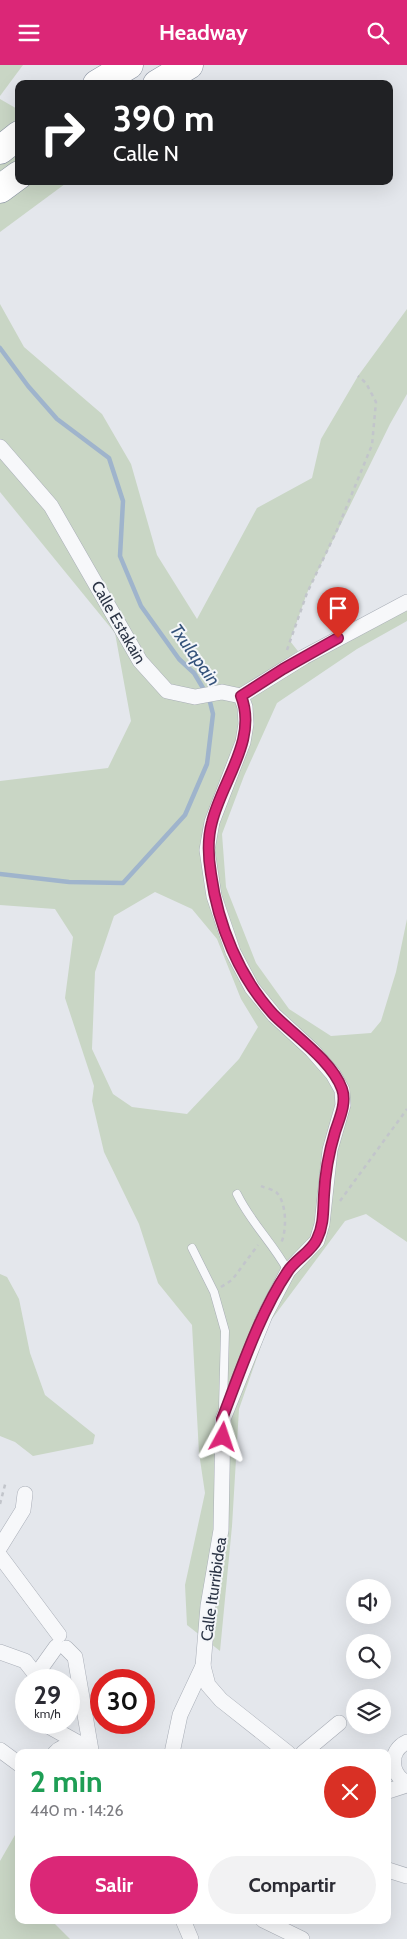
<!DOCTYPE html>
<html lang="es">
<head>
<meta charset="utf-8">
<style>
  body { margin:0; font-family:Cabin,sans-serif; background:#f2f2f3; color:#2b2b33; height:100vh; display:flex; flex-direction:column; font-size:19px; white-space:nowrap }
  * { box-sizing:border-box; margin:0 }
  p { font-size:16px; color:#7c7c81 }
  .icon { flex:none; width:28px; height:28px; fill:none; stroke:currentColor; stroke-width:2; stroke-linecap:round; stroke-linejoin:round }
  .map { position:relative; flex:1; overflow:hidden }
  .drawer { position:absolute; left:15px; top:1684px; width:376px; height:175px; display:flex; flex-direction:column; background:#fff; border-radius:10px; box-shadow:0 5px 20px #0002 }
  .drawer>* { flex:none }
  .top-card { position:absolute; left:15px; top:15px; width:378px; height:105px; border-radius:10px; box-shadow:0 5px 20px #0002; background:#202124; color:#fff; overflow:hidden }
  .buttons { position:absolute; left:346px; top:1514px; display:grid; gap:10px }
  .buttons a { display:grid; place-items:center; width:45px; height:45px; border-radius:50%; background:#fff; box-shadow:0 5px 20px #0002; font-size:25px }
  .speed { position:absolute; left:15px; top:1604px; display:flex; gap:10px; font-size:25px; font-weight:700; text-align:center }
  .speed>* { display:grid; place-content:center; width:65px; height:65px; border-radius:50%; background:#fff; box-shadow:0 5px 20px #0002; line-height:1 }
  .speed small { font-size:12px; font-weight:400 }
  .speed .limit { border:8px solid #d22; background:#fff; color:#111 }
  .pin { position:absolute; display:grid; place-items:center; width:42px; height:42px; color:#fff; margin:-51px -21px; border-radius:50% 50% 50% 0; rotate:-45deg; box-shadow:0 0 5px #0007 }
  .pin .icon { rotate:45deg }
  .me { position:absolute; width:55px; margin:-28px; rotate:5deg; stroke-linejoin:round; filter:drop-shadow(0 0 4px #0008) }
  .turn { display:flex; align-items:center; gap:18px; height:105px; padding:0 15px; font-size:22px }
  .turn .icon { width:65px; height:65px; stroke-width:2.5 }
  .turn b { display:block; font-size:35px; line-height:42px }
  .round { display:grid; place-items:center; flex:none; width:52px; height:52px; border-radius:26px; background:#f2f2f3 }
  .headline { display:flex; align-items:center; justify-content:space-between; height:85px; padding:0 15px }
  h1 { font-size:30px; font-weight:700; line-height:38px; color:#1e9e55 }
  .action { display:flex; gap:10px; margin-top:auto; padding:10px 15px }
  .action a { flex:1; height:58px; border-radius:30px; background:#db2777; color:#fff; font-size:20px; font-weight:700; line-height:58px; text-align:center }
  .action a+a { background:#f2f2f3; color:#2b2b33 }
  header { display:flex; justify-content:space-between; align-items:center; height:65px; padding:0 15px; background:#db2777; color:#fff; font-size:22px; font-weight:700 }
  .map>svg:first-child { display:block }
</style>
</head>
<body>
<header><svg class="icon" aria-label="menu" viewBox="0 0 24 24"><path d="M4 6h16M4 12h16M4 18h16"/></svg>Headway<svg class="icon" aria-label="search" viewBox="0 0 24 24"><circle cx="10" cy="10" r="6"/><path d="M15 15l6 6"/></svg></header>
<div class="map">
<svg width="407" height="1874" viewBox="0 0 407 1874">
  <rect width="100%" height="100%" fill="#e4e7ec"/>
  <g fill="#c9d6c5" fill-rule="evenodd">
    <path d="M0,0H23L0,31Z"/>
    <path d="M0,34L19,45V116H69L0,167Z"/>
    <path d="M0,239L24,282L102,349L131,399L157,490L197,554L257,443L312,413L321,374L358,311L407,244V329L390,359L307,528L290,576L301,590L407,531V556L357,584L277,638L244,711L222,769L226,822L256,898L289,944L331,971L371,968L381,956L396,907L407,854V1177L366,1149L345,1156L269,1258L239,1344L232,1461L220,1586L187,1560L185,1520L205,1428L199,1388L192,1260L158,1218L139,1159L104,1087L92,1036L94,1021L65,933L73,872L55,844L0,840V716L108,703L131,656L115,568L0,427ZM155,827L192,844L217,874L241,934L258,962L239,994L187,1049L132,1042L113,1029L92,984L95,907L114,851Z"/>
    <path d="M0,1209L7,1212L19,1234L30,1288L45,1330L95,1370L93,1379L33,1391L15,1377L0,1371Z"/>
    <path d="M19,1763V1855H51L70,1874H0V1796Z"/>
  </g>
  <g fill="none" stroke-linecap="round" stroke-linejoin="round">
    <path stroke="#9fb4cc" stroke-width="4.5" d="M0,283L28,321L57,354L109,393L123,436L120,491L141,541L179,594L194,608L209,633L213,649L207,699L185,750L123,818L69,817L0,809"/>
    <defs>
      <g id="lane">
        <path d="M237,1129C251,1158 273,1178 288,1206"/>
        <path d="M192,1183L214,1227L225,1266L223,1342"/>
      </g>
      <g id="street">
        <path d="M0,382L51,441L140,596L167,626L195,632L222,627L241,631L245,642L246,659L243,677L212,757L207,785L214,831L233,887L252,923L274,950L312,985L333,1009L342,1025L343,1040L330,1085L322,1159L317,1176L288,1206L265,1250L223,1354L221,1465L208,1541L203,1601L180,1650L172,1688"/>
        <path d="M241,631L304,592L407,537"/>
        <path d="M0,1482L23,1445L25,1429"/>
        <path d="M0,1491L59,1570"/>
        <path d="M0,1587L25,1596L36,1610L35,1615"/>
        <path d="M203,1601L208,1620L221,1635L288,1688"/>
        <path d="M36,1610L56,1582"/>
        <path d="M46,1658L50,1662L84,1681"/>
        <path d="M407,1677C388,1686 390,1709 407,1718"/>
        <path d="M0,1685L19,1699"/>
        <path d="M55,1688C65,1677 79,1681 91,1685L75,1592L66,1583"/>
        <path d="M303,1688L339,1658"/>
        <path d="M388,1726L407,1720"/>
        <path d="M388,1805L407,1811"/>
        <path d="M183,1855L191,1874"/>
        <path d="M263,1855L302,1874"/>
      </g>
      <g id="highway">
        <path d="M97,19L129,0"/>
        <path d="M157,19L189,0"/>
        <path d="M0,85L19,70"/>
        <path d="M0,124L19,110"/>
      </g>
    </defs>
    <use href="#lane" stroke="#a9aeb7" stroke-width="9"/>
    <use href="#street" stroke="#a9aeb7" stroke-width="16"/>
    <use href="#highway" stroke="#8b94a3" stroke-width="29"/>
    <g stroke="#c2c5cb" stroke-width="2.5" stroke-dasharray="4 4" stroke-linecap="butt">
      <path d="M287,585L307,528L337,465L372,380L376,337L366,318L358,311"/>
      <path d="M261,1121C265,1123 272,1124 276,1127C287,1137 287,1166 281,1178"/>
      <path d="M340,1136L407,1044"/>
      <path d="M221,1222L232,1215L258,1180"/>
      <path d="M0,1439L6,1416"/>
    </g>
    <use href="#lane" stroke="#f7f8fa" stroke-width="8"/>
    <use href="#street" stroke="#f7f8fa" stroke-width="15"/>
    <use href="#highway" stroke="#fff" stroke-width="28"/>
  </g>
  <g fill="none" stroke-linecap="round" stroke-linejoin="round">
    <defs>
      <path id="route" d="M223,1372L222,1354C240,1307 260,1247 288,1206C295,1195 312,1186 317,1174C324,1160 323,1145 324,1130C325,1109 329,1087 335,1067C339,1054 347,1038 342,1024C332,996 295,971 274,950C239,912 218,860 211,809C208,791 207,775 212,757C222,716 258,674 241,631L283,604L338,573"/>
    </defs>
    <use href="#route" stroke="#8e194d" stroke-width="12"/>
    <use href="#route" stroke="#db2777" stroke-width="9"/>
  </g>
  <g text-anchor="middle" stroke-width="4" stroke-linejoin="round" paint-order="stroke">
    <g font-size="16" fill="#2b3445" stroke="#f4f6f9">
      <text transform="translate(119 557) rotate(60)" y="6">Calle Estakain</text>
      <text transform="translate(213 1524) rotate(-82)" y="6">Calle Iturribidea</text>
    </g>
    <g font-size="18" font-style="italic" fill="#34527a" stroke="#f4f6f9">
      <text transform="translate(195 590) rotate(54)" y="6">Txulapain</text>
    </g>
  </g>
</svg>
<div class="buttons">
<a><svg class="icon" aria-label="sound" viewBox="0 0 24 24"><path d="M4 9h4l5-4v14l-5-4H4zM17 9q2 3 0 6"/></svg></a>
<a><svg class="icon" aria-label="search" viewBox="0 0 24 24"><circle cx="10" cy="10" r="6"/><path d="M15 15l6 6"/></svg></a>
<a><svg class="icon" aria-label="layers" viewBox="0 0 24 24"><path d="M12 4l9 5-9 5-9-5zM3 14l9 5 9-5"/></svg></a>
</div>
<div class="speed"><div>29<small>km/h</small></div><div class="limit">30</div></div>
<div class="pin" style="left:338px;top:573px;background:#d93025"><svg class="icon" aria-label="arrive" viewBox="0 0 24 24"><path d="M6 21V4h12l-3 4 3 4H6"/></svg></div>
<svg class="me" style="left:223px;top:1372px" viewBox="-20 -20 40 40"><path d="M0-17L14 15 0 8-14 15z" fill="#db2777" stroke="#fff" stroke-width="4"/></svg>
<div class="top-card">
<div class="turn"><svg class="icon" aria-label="right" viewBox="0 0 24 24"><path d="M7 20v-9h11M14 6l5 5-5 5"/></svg><div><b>390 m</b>Calle N</div></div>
</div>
<section class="drawer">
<div class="headline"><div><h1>2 min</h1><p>440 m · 14:26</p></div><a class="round" style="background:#d93025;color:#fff"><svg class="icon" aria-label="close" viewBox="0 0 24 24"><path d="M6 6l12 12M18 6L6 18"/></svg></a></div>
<div class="action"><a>Salir</a><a>Compartir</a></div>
</section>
</div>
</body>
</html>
